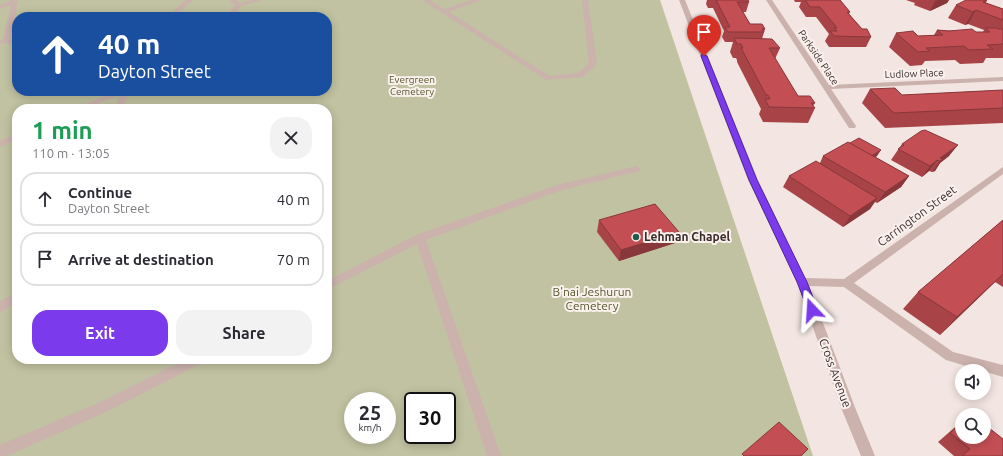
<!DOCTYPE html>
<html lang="en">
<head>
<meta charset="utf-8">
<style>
  body { margin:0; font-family:Ubuntu,sans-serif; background:#f2f2f3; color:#2b2b33; height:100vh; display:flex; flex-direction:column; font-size:15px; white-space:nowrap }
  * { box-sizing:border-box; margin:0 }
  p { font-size:13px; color:#7c7c81 }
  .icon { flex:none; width:22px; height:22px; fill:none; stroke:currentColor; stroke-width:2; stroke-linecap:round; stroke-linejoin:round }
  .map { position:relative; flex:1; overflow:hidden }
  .drawer { position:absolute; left:12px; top:104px; width:320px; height:260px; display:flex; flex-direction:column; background:#fff; border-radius:16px; box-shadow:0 2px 10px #0003 }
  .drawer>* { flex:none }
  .guide { position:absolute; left:12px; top:12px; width:320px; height:84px; border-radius:16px; box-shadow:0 2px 10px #0003; background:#1a4fa0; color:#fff; overflow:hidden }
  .fabs { position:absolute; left:955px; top:364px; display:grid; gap:8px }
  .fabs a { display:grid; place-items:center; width:36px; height:36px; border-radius:50%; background:#fff; box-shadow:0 2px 10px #0003; font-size:20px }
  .speed { position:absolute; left:344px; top:392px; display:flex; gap:8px; font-size:20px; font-weight:700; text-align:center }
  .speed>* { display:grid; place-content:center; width:52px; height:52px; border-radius:50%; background:#fff; box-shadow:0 2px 10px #0003; line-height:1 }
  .speed small { font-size:10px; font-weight:400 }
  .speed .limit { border:2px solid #111; border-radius:6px; background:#fff; color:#111 }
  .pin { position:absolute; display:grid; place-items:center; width:34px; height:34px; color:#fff; margin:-41px -17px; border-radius:50% 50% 50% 0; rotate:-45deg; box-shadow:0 0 4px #0007 }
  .pin .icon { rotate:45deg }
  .me { position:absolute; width:44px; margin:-22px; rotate:340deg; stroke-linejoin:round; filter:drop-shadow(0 0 3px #0008) }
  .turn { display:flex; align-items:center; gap:14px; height:84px; padding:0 20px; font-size:18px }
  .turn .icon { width:52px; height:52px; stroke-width:2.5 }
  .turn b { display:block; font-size:28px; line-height:34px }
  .round { display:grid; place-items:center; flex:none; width:42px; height:42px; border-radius:16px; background:#f2f2f3 }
  .overview { display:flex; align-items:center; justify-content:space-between; height:68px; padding:0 20px }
  h1 { font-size:24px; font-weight:700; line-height:30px; color:#1e9e55 }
  .primary-button { display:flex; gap:8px; margin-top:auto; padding:8px 20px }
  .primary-button a { flex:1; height:46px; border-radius:16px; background:#7c3aed; color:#fff; font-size:16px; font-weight:700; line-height:46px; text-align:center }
  .primary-button a+a { background:#f2f2f3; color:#2b2b33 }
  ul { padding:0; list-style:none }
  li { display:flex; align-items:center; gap:12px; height:54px; margin:0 8px 6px; padding:0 12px; border:2px solid #e1e1e2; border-radius:16px }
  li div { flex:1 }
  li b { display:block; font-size:15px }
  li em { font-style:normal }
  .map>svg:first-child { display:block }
</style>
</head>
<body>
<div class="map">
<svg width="1003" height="456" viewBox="0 0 1003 456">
  <rect width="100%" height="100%" fill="#f3e5e1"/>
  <path fill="#c1c2a1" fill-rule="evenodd" d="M0,0H660L813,456H0ZM17,17H327V91H17ZM17,109H327V359H17ZM353,401H387V435H353ZM413,401H447V435H413Z"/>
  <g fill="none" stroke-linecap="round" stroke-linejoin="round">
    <g fill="#cbb2ac" fill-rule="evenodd">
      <path d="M12,0L18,1L10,40L17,42V46L6,43L0,44V40L3,39L11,5L0,9V5Z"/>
      <path d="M186,0H193L180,11L176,17H170L175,9Z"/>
      <path d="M229,0H236L240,3L252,0H262L241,6L232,17H226L235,5Z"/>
      <path d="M422,0H429L444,9L472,0H481L449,12L550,76L578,73L589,63L582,0H588L597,64L583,77L546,80Z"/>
      <path d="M118,91H130L122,109H114L120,95L84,109H73Z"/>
      <path d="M17,133V139L0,147V141Z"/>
      <path d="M636,166L640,169L639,171L562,190L426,240L501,456H487L417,244L327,290V281L416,235L557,185Z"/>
      <path d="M17,292V303L0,312V301Z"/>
      <path d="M186,359H204L202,363L108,411L7,456H0V445L98,403Z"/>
    </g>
    <g fill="#cbb2ac" fill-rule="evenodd">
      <path d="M679,0H685L758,180L805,278L844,279L1003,167V174L854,283L953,352L1003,365V377L946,360L844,287L809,286L856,410L875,456H861L842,410L797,282L748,180Z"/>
      <path d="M766,0H772L829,85L1003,77V81L831,89L856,126L855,128H849Z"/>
    </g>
  </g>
  <g fill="#a84448">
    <path d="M707,0H748L749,2L746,12H743L750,24L765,29L762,39L780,48L775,59L798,96L815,103L813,106L815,108L808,123L763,122L759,114L761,109L737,62V60L736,58H733L730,52L733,42H725L722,37L724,31L713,8H708L706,4Z"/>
    <path d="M794,0H840L850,12L849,14L862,29L871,37L866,47H829L825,41L829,34L816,17H806L799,7L801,2H795Z"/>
    <path d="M906,0H949L947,3L930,11L914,5L915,3Z"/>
    <path d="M987,0L986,3L1003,9V58H986L983,63L960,64L955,60L925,61L922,65L910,66L889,47L896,33L918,36L934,35L937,30L976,32H983L984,30L968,24L965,25L948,18L956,5Z"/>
    <path d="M870,89L902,95L1003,90V123L885,128L862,103Z"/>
    <path d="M902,144L949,156L940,163L935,171L932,172L929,171L922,177L891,160Z"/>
    <path d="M823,156H877L875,157L909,176L901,187L877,203L875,202L870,209L843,227L783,187L789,176L820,163Z"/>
    <path d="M599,220L675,243L619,261L597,232Z"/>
    <path d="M1003,220V287L995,282L940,335L903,309L918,292Z"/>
    <path d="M962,421V437L1003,456H954L938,442Z"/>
  </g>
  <g fill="#88373b">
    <path d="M938,0H949L947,3L930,11L935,1Z"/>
    <path d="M976,10L968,24L965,25L973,12Z"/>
    <path d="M958,145L949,156L940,163L935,171L932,172L940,161V158Z"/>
    <path d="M881,150L877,156L864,164L868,158Z"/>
    <path d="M937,160L929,171L922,177L930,166Z"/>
    <path d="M909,176L901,187L877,203L885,192Z"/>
    <path d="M877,198L870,209L843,227L850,216Z"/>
    <path d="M679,232L675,243L619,261L621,250Z"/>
    <path d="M1003,274L995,282L940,335L957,317Z"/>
  </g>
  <g fill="#c34f54" stroke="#88373b">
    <path d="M716,0H748L749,2H737L750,24H762L765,29H762L764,32H728L725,27H730Z"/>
    <path d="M805,0H840L850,12H847L862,29H867L871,37L834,36L830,31H837L834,28H837L820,7H810Z"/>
    <path d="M966,0H987L983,2L1003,9V20L976,10L973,12L956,5Z"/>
    <path d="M985,28H996L998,29H1003V44L987,45L993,49L969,50L964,46L926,48L930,51L918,52L896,33L913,31L918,36L943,35L937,30L949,31L972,29L976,32H990Z"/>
    <path d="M734,38L772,39L780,48H769L798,96H810L815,103H811L815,108L769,107L765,99H770L768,95H766L741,48H743L741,44H737Z"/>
    <path d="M895,88L902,95L1003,90V108L894,113L870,89Z"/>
    <path d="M925,130L958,145L940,158L943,160L940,161L937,160L930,166L898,149L904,145L902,144L921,131Z"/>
    <path d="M859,138L881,150L871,156L850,143Z"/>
    <path d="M848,142L909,176L885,192L823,156Z"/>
    <path d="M816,161L877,198L850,216L789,176Z"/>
    <path d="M655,204L679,232L621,250L599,220Z"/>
    <path d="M1003,220V274L957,317L918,292Z"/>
    <path d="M779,422L808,449L801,456H744L742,454Z"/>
    <path d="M962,422V437H984V424L1003,439V456H962L970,449L950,433Z"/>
  </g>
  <path fill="#7c3aed" stroke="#51269a" d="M702,54L707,56L757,180L807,282L818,310L816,313L812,315L809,313L797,282L749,180L701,56Z"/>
  <circle fill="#215b4e" stroke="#faf1ed" stroke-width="1.5" cx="636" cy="237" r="4"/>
  <g text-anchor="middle" stroke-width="4" stroke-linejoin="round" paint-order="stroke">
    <g font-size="10" fill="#3a2b2b" stroke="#faf1ed">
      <text transform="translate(819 57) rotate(56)" y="4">Parkside Place</text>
      <text transform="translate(914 73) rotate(-2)" y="4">Ludlow Place</text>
    </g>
    <g font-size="10" fill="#54582f" stroke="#faf1ed">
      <text x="412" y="83">Evergreen<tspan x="412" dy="12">Cemetery</tspan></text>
    </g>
    <g font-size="12" fill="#3a2b2b" stroke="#faf1ed">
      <text transform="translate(917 216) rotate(-36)" y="4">Carrington Street</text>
      <text transform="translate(835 373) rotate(70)" y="4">Cross Avenue</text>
    </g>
    <g font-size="12" font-weight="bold" fill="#3a2b2b" stroke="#faf1ed" text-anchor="start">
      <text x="644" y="241">Lehman Chapel</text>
    </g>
    <g font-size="12" fill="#54582f" stroke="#faf1ed">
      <text x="592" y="296">B'nai Jeshurun<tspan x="592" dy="14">Cemetery</tspan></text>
    </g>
  </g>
</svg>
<div class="fabs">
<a><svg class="icon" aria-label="sound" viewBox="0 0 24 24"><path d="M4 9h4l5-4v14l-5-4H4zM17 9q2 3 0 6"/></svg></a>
<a><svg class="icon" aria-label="search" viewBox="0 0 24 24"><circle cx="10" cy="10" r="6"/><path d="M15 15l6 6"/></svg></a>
</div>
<div class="speed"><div>25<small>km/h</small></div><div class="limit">30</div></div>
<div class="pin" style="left:704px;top:56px;background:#d93025"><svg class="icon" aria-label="arrive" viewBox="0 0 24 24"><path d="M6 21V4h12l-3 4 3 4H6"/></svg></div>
<svg class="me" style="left:812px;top:310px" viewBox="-20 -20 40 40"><path d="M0-17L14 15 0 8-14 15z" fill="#7c3aed" stroke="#fff" stroke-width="4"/></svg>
<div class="guide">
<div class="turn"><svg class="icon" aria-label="ahead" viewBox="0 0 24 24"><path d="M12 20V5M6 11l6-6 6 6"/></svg><div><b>40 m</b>Dayton Street</div></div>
</div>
<section class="drawer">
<div class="overview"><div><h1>1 min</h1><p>110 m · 13:05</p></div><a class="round"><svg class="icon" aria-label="close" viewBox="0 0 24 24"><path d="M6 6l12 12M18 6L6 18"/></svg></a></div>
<ul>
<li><svg class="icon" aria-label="ahead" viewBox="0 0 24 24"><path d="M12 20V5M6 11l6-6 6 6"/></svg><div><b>Continue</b><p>Dayton Street</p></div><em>40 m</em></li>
<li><svg class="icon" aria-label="arrive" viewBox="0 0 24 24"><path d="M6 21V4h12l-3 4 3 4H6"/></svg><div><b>Arrive at destination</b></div><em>70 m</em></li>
</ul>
<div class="primary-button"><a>Exit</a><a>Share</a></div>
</section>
</div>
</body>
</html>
